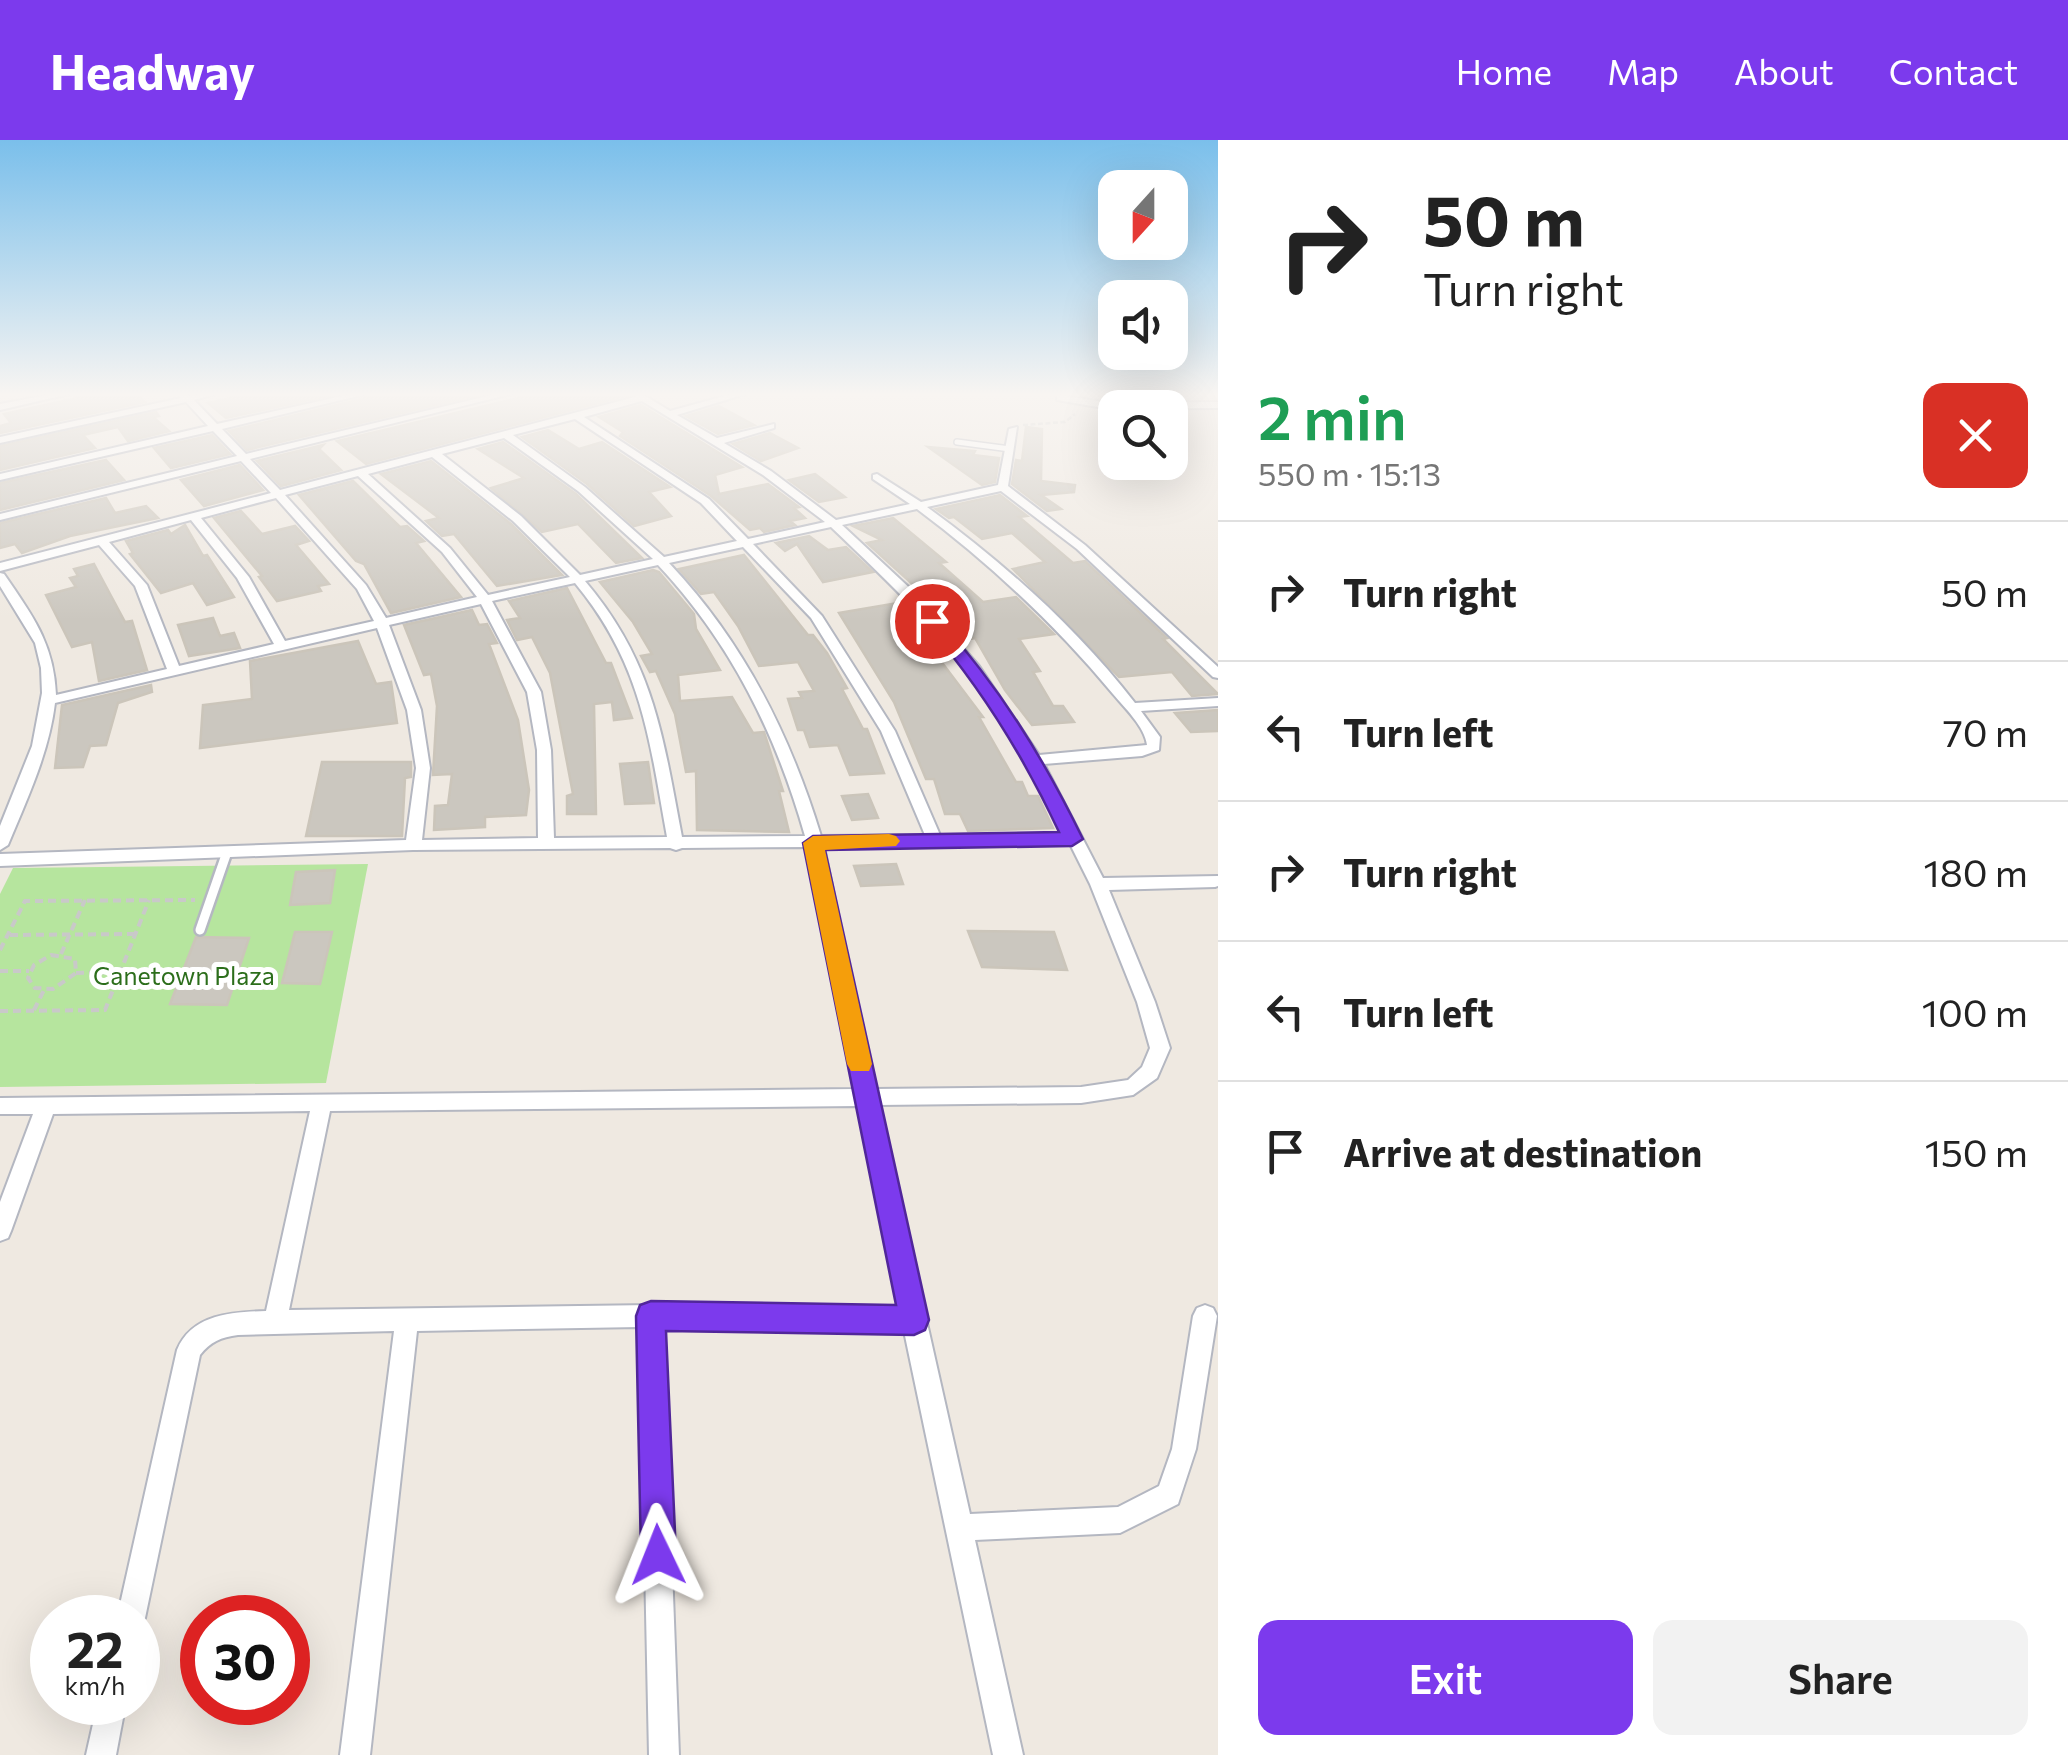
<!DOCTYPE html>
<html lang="en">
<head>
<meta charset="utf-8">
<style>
  body { margin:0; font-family:Commissioner,sans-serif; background:#f2f2f2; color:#222; height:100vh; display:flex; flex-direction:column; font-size:38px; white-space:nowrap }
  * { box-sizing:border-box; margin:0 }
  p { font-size:32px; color:#767676 }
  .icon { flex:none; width:55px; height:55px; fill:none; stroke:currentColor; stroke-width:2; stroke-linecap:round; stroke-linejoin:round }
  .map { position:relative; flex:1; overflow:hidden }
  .side { display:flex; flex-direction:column; background:#fff; width:850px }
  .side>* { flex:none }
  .guide { background:#fff; color:#222; overflow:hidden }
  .needle { width:65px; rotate:201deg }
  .controls { position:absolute; left:1098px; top:30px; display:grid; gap:20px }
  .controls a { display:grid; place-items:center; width:90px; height:90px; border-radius:20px; background:#fff; box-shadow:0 10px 40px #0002; font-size:50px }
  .speed { position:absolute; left:30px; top:1455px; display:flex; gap:20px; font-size:50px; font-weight:700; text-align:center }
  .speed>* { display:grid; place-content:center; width:130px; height:130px; border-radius:50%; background:#fff; box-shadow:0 10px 40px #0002; line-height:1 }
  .speed small { font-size:25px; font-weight:400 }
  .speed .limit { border:15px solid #d22; background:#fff; color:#111 }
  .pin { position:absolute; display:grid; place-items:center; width:85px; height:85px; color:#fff; margin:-42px; border:5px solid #fff; border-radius:50%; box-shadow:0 2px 10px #0007 }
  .me { position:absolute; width:110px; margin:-55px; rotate:358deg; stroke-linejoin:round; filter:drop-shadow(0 0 8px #0008) }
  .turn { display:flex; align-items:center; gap:35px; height:210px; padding:0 40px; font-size:45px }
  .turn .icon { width:130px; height:130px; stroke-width:2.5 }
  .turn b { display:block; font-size:70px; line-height:85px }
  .round { display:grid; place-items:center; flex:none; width:105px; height:105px; border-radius:20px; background:#f2f2f2 }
  .overview { display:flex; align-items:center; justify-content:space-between; height:170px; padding:0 40px }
  h1 { font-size:60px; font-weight:600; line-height:75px; color:#1e9e55 }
  .button { display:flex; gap:20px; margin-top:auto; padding:20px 40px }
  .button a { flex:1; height:115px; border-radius:20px; background:#7c3aed; color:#fff; font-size:40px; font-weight:600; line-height:115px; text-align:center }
  .button a+a { background:#f2f2f2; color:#222 }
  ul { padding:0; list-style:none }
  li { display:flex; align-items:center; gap:30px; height:140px; padding:0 40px; border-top:2px solid #e0e0e0 }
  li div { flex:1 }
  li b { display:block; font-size:38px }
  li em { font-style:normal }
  header { display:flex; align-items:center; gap:60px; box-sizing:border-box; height:140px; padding:0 50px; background:#7c3aed; color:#fff }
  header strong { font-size:48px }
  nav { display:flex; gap:55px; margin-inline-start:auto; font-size:35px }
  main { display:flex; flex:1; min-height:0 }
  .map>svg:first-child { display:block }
</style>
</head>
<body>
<header>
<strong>Headway</strong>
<nav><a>Home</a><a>Map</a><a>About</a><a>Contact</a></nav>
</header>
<main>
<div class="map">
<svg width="1218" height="1615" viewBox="0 0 1218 1615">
  <rect width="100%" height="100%" fill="#efe9e1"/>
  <path fill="#b6e59e" d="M368,724L326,943L0,947V754L13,728Z"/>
  <g fill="#cbc7bf" stroke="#cbc5ba" stroke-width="2.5">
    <path d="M95,254H125L128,258L138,256L145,262L0,293V286L11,283L4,274Z"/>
    <path d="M248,254H336L226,278L208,263Z"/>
    <path d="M382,254H482L247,310L229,291Z"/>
    <path d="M535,254L629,255L366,324L337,301Z"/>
    <path d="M641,265L742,327L715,335L719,354L768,344L799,367L794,368L805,378L790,381L795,385L764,392L760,388L750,390L711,356L620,296L623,292L599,277Z"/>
    <path d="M719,266L754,285L718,294L686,276Z"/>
    <path d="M156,272L159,276L153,277L169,291L128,301L118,287L83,295L95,308L0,330V306Z"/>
    <path d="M1026,287L1042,289L1041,341L1075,345L1074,352L1041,355L1061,369L1047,371L1012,344L1016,320L1022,321Z"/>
    <path d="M548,290L579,309L602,302L670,347L649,352L671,376L634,386L587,344L522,297Z"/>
    <path d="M770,293L798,308L761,321L733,304Z"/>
    <path d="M212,295L230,314L171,328L154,308Z"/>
    <path d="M503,302L576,354L642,418L616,423L578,384L542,392L491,348L524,338L478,309Z"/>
    <path d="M323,305L319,309L341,330L281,346L257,321Z"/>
    <path d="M928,307L975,311L973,315L999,318L995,342L982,345Z"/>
    <path d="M106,320L124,340L0,370V343Z"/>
    <path d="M431,321L511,384L562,435L497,446L454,394L442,396L426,381L439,378L381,334Z"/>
    <path d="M240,325L263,350L204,366L181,340Z"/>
    <path d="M815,334L845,357L819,362L789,340Z"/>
    <path d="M353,341L400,387L407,386L424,401L416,403L461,457L391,473L364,424L356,421L299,355Z"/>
    <path d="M1000,355L1027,376L1019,377L1073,423L1085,421L1167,498L1163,499L1218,554L1192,556L1172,532L1119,537L1013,429L1045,422L1012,393L982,399L954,377L949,378L936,369Z"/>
    <path d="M106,358L115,373L146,366L158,378L70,396L22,413L15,404L0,408V383Z"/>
    <path d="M241,371L262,394L295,386L309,401L296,405L329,444L318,446L321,451L277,461L259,437L262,436L214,378Z"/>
    <path d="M893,378L946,422L939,423L983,462L1016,457L1054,494L1019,499L1040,531L1033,532L1053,566H1063L1074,582L1032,585L1005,550L975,498L965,500L928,458L867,403L882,400L853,386Z"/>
    <path d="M185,385L203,416L207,415L234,457L207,465L193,443L161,453L130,414L133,413L126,401L168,390L171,394Z"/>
    <path d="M809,396L828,410L846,407L873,432L823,442L797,404L785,411L776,403Z"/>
    <path d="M744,415L808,495H813L827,513L847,548L842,549L863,589H867L884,633L850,635L838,605L810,607L804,590H798L788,559L802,558L799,552L814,551L798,522L759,526L738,486L714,452L701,454L679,429Z"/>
    <path d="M94,424L125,482L132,481L147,530L99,541L92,502L72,507L46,455L76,447L70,438L78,436L74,429Z"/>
    <path d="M653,430L659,432L694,474L696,489L720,530L678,535L680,561L732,557L753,593L764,592L783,651H779L789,692L697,690L696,631L686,632L675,574L656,531L650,532L641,516L652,514L633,482L600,442Z"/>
    <path d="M567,448L606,523H611L632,578L614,580L612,562L594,564L596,674H567V656L573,654L550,533L532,497L517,500L507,480L520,478L509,461Z"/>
    <path d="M897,463L983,577H979L1016,642H1022L1028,656H1038L1053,688L968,691L960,674H945L934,639H926L894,562L839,473Z"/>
    <path d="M472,470L479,485L487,484L497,503L489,504L518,580L529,650L526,675L485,677V687L434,690L435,666L448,665L452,634L433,635L437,566L431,534L424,535L404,485Z"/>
    <path d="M213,478L220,496L234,493L240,508L189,516L178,485Z"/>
    <path d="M358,501L376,544L391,542L397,583L200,608L203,565L252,559L250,521Z"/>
    <path d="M151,545L152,552L118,563L106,605L90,606L83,627L55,628L62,565Z"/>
    <path d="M1218,570V591L1191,592L1175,573Z"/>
    <path d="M322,622H411V637L405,638L402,696H306Z"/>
    <path d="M648,622L654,663L625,664L620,624Z"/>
    <path d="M868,654L878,678L852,680L842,656Z"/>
    <path d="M896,724L903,744L861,746L854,726Z"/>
    <path d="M335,730L330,763L290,765L296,732Z"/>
    <path d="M968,791L1054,792L1067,830L982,827Z"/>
    <path d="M295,792H332L320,844L282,843Z"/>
    <path d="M196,797L249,798L227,865L170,864Z"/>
  </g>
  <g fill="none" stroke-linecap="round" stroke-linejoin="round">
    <defs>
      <path id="service-far1" d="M957,302L1010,309"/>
      <path id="service" d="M200,790L227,712"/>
      <g id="minor">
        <path d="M53,254H69L0,270V264Z"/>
        <path d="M179,254L190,256L215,254L194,260L217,284L351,254H366L222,289L246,314L496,254H511L250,319L280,350L635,257L632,254H642L670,271L732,254H745L677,275L717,298L774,284V288L724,303L771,331L836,380L910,364L873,339V335L877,334L921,362L998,345L1009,289L1017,287L1008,346L1085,405L1218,527V538L1213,537L1077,409L1001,351L927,367C1004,423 1076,487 1135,563L1218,558V566L1141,571L1160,597L1159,610L1142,616L1044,624L1103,738L1218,736V746L1215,747L1109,750L1155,862L1170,908L1157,938L1133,955L1081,963L878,965L970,1374L1118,1367L1159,1346L1172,1309L1193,1176L1197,1168L1205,1165L1213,1168L1217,1176L1196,1309L1178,1364L1120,1393L975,1400L1023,1615H993L904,1191L663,1187L679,1615H649L640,1187L417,1191L370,1615H340L394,1191L238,1195C221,1197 210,1202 200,1215L145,1478L138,1489V1478H117L177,1210C192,1174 232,1172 266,1171L310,971L53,974L11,1091L8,1098L0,1101V1062L33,974H0V958L855,949L808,707L682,708L676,710L670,708L413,710L0,726V714L406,700L416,628L407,570L377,488L55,563C49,613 27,659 8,705L0,710V686L32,606L42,553L41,528L35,503L0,446V433L4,434C32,475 54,503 56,555L167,529L135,446L99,405L0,431V423L271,353L241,321L0,380V374L237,316L213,291L0,340V334L208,286L186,262L0,303V297L181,258ZM642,261L763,335L825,382L748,399L709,359L584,277ZM575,279L701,363L737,401L664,417L585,347L513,295ZM504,298L578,351L653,419L580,435L521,376L442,314ZM432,317L513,381L570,437L488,455L450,408L368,334ZM358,336L442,412L477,457L386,478L366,445L285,355ZM276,358L357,449L374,481L285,501L249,437L201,378ZM917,369C989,423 1055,484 1113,554C1124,567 1145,587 1147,605L1039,615L979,526L916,454L842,385ZM191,380L237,438L274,504L179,526L147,445L109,402ZM831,387C893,446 955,505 1002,578C1026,615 1045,654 1065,694L940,695L895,591L822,476L753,404ZM743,407L811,478L881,591L925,695L821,696C790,594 743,501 669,423ZM658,425C731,503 776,594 805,696L682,697C663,597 654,522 585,441ZM575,443C642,524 649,598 667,697L554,698L551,610L541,552L492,461ZM481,464L527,552L537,610L538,698L422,700L430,628L421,570L389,485ZM1070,704L1090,744L1137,862L1150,908L1142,927L1128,940L1081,947L874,949L824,707ZM858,966L900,1168L651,1165L289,1170L330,971Z"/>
        <path d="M1060,255L1109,263L1218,262V268L1109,269L1057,260V256Z"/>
        <path d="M98,1562H126L116,1615H86Z"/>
      </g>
    </defs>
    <use href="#service-far1" stroke="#b4b7c1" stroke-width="8"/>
    <use href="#service" stroke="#b4b7c1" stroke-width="14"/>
    <use href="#minor" stroke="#b4b7c1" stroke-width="4"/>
    <path stroke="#c9c9c9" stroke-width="2.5" stroke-dasharray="5 2.5" stroke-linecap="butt" d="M1023,285L1065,282L1075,274"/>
    <g stroke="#c9c9c9" stroke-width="4" stroke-dasharray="8 5" stroke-linecap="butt">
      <path d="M10,795L135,794"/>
      <path d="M0,810L25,761L195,760"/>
      <path d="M61,814L85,760"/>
      <path d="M51,815L75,819L76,833L53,849L35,848L28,838L34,825Z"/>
      <path d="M0,831H29"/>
      <path d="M76,833L120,832"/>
      <path d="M34,870L44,850"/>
      <path d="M0,871L105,870L149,760"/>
    </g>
    <use href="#service-far1" stroke="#fff" stroke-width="5"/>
    <use href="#service" stroke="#fff" stroke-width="9"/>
    <use href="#minor" fill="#fff" fill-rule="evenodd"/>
  </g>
  <linearGradient id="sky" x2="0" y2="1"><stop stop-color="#7abfeb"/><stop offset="0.53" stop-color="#f8f5f2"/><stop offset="1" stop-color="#f8f5f2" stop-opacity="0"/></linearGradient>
  <rect width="1218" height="480" fill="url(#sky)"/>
  <path fill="#7c3aed" stroke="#51269a" stroke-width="2.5" d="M927,478H938C1000,548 1042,615 1083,699L1072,706L825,710L929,1180L925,1190L914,1195L666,1191L676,1415L670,1427L658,1433L646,1427L641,1415L636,1176L640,1165L651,1161L896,1165L803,703L813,696L1059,692C1023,615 982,549 927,485Z"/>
  <path fill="#f59e0b" d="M889,694L896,696L900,701L896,706L825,710L872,924L869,931H851L847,924L803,703L813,696Z"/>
  <g text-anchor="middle" stroke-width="10" stroke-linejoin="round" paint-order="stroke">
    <g font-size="25" fill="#2c6e1b" stroke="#fff">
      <text x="184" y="845">Canetown Plaza</text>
    </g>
  </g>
</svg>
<div class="controls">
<a><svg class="needle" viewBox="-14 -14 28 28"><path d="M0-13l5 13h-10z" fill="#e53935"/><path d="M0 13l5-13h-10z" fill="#767676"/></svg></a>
<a><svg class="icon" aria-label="sound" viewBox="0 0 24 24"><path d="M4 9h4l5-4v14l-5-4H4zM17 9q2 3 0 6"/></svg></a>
<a><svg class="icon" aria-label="search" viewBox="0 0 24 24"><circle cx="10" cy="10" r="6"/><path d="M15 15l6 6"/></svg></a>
</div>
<div class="speed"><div>22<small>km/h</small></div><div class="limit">30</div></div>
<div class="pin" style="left:932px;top:481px;background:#d93025"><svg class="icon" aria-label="arrive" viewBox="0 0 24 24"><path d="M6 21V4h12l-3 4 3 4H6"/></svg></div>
<svg class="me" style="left:658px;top:1415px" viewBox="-20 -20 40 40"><path d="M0-17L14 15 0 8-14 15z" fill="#7c3aed" stroke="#fff" stroke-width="4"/></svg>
</div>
<section class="side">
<div class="guide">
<div class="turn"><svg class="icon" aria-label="right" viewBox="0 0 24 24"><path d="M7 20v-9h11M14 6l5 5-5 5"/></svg><div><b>50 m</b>Turn right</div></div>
</div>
<div class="overview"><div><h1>2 min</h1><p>550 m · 15:13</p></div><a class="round" style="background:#d93025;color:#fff"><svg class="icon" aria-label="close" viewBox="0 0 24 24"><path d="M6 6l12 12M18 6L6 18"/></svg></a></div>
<ul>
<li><svg class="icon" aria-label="right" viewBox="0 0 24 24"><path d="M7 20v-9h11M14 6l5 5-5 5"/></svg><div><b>Turn right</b></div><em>50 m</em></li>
<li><svg class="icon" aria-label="left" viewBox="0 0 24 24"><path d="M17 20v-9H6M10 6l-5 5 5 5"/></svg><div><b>Turn left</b></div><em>70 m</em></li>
<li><svg class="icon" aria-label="right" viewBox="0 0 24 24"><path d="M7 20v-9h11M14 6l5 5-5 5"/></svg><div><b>Turn right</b></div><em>180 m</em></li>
<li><svg class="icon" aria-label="left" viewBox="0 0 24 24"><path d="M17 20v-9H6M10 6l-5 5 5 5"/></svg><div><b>Turn left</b></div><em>100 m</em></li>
<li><svg class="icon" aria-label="arrive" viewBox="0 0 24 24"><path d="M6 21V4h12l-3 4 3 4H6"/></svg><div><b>Arrive at destination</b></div><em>150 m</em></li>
</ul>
<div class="button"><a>Exit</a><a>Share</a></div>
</section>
</main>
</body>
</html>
